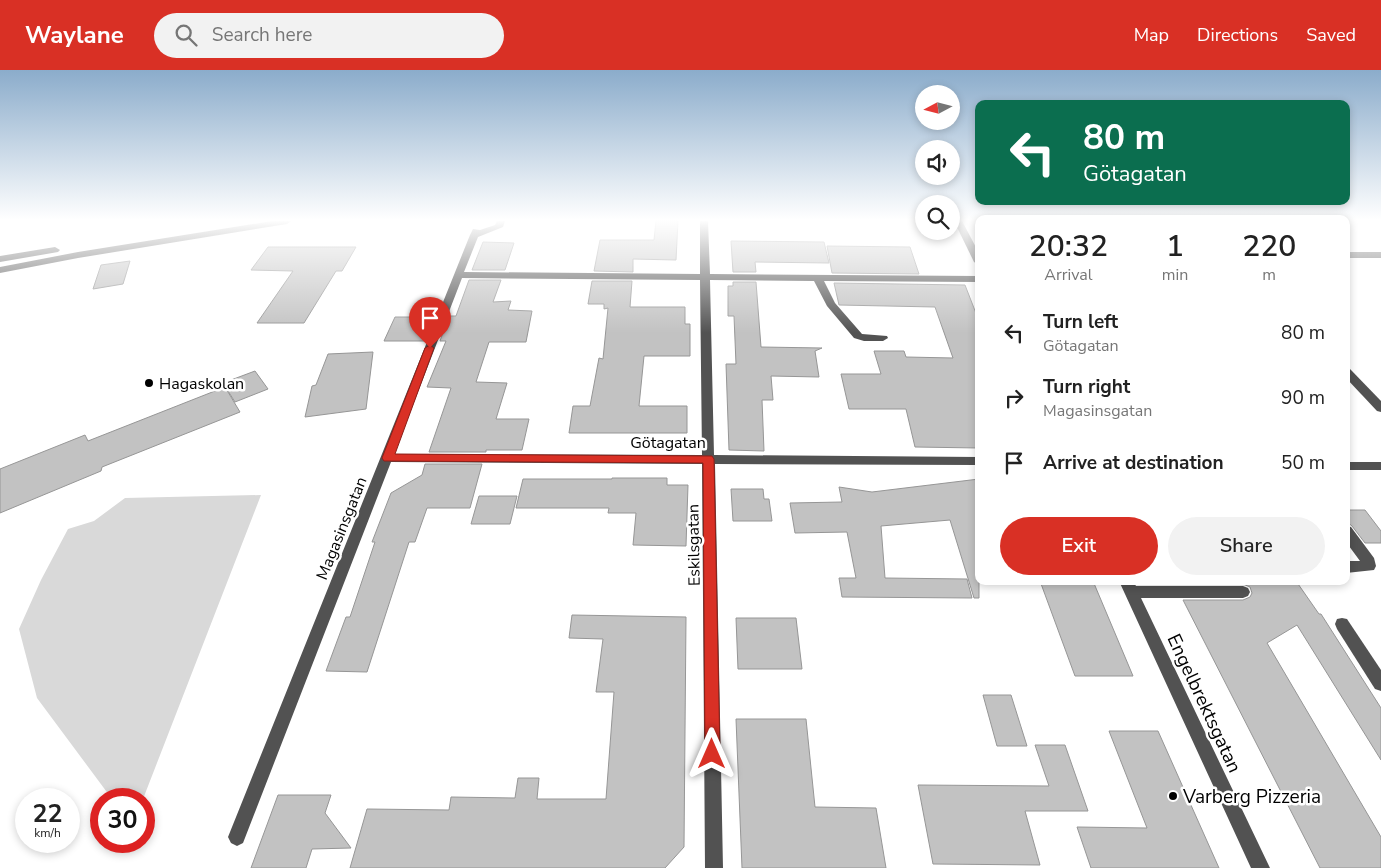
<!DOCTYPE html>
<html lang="en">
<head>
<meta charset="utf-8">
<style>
  body { margin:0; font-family:"Nunito Sans",sans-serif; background:#f2f2f2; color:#222; height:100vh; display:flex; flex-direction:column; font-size:19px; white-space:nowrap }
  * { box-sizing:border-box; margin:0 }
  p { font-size:16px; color:#767676 }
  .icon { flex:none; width:28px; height:28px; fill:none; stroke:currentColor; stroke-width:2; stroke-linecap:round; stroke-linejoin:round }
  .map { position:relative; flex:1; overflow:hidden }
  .sheet { position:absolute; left:975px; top:145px; width:375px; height:370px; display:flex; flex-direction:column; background:#fff; border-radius:10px; box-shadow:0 2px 8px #0003 }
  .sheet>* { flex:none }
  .banner { position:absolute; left:975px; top:30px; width:375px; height:105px; border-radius:10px; box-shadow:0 2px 8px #0003; background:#0b6e4f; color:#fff; overflow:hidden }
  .needle { width:32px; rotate:263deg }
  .tools { position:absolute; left:915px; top:15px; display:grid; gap:10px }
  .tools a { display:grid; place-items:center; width:45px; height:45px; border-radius:50%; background:#fff; box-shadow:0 2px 8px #0003; font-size:25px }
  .speed { position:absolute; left:15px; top:718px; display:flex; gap:10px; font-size:25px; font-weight:700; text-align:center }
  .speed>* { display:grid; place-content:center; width:65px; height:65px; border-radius:50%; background:#fff; box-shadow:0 2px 8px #0003; line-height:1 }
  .speed small { font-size:12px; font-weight:400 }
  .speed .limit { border:8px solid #d22; background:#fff; color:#111 }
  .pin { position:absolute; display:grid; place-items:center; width:42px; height:42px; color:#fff; margin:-51px -21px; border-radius:50% 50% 50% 0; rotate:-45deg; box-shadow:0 0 5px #0007 }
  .pin .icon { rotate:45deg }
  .me { position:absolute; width:55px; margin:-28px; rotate:0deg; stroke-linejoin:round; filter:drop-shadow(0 0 4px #0008) }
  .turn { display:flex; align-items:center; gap:18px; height:105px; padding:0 25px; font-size:22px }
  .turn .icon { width:65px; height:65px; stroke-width:2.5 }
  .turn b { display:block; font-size:35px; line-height:42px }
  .eta { display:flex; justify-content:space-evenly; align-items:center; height:85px; text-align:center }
  .eta b { font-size:30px; font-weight:600; line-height:35px }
  .button { display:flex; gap:10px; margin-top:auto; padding:10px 25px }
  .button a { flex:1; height:58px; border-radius:30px; background:#d93025; color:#fff; font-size:20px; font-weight:600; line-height:58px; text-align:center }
  .button a+a { background:#f2f2f2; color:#222 }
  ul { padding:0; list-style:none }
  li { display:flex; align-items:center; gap:15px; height:65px; padding:0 25px }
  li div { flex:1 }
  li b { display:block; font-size:19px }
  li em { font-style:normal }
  header { display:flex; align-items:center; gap:30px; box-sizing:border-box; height:70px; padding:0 25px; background:#d93025; color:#fff }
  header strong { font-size:24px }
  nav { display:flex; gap:28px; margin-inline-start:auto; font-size:18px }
  .search { width:350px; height:45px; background:#f2f2f2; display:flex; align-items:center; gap:12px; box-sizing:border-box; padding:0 18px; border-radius:28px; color:#767676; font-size:19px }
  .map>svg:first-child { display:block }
</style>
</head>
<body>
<header>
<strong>Waylane</strong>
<div class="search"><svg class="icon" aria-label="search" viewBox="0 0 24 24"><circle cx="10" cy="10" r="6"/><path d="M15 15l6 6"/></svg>Search here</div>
<nav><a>Map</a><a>Directions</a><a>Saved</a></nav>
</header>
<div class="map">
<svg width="1381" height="798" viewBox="0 0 1381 798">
  <rect width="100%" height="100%" fill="#fff"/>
  <path fill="#d9d9d9" d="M261,425L143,729H112L37,628L19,559L41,510L68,459L94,451L125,428Z"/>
  <g fill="#c2c2c2" stroke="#969696">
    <path d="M656,151H678L676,190L633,189V202L594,201L600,170H654Z"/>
    <path d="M731,171L824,172L829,193L755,192L756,202H733Z"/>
    <path d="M483,172L514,173L505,200H472Z"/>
    <path d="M827,176L910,177L919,204L832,203Z"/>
    <path d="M268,177H356L342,201H336L304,253H257L293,201L251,200Z"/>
    <path d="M130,191L123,214L93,219L101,195Z"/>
    <path d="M469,210H501L493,232L511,231L508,240L532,241L526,272H489L476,312L507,313L496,349H529L522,380H486V382H429L451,318L427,317L446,271H440L449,246H456Z"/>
    <path d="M592,211H632L630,237H685V254H690V286H644L639,336H687V363H569L573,336H590L599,288L603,289L608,238L604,239V234H588Z"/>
    <path d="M733,212H756L761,277L822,278L815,281L819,307L771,306L773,330H762L764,381L729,380L726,294H736L734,246H728V216H733Z"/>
    <path d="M834,213L965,215L979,251V378L915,377L906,339H849L841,304H881L874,281H904L906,287L953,288L935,237L839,235Z"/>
    <path d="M395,247H435L425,271H384Z"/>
    <path d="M373,282L366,339L305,347L312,316L316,315L328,284Z"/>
    <path d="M255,301L268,319L235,332L223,313Z"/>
    <path d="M225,317L240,342L102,397L101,401L0,443V399L85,365L88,371Z"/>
    <path d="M425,394H482L470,438H427L415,472H409L367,602L326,601L346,547H350L375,472H372L391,423L422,405Z"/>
    <path d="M612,408H667V415H688L686,476L633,475L636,443H608L609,438H516L523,409H612Z"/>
    <path d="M979,409V528H974L950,450L881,456L885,508L967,509L972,528L842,527L839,508H856L847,462L795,463L790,433L842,432L839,417L872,422Z"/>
    <path d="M731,419H763L764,429H769L772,451H733Z"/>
    <path d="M479,426H517L510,454H471Z"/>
    <path d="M1346,440H1365L1381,461V473H1365L1352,456L1346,451Z"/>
    <path d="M1040,511H1093L1133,606H1075Z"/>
    <path d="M1174,511H1296L1319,544H1321L1381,638V690L1297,555L1267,573L1381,767V798H1320L1183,530H1243L1250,527L1252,523L1250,517L1243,514H1175Z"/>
    <path d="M572,545L686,547L684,777L665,798H350L367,739L449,740L451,727L515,728L518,708H539L537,729H606L614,622H596L603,569L569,568Z"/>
    <path d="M736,548H796L802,599H738Z"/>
    <path d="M983,625H1011L1027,676H997Z"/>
    <path d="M736,649H806L815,737L876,738L886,798H742Z"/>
    <path d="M1109,661H1158L1219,798H1091L1077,757L1147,758Z"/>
    <path d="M1035,675H1065L1088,741H1025L1040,795L933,794L918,715L1049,716Z"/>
    <path d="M278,725H331L325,743L351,778L312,779L306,798H251Z"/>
  </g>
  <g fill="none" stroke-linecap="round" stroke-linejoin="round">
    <g fill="#525252" fill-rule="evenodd">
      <path d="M272,151H291L287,154L78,188L0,203V197L78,182Z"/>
      <path d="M497,151H505L503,157L478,167L464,202L700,204V151H708L710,204L979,206V212L824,211L835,233L862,264L887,266L888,268L883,271H864L854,268L827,236L814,211L710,210L714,385L979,387V395L715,394L723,798H705L702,394L391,392L243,773L237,776L231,773L228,767L470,165L473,159L480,160L495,155ZM462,208L700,210L702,385L394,384Z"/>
      <path d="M954,151H962L979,183V195L974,192Z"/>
      <path d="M55,177L60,180L58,182L0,192V186Z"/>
      <rect x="1346" y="182" width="35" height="6"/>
      <path d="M1346,298L1350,299L1381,331V342L1377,341L1346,308Z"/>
      <rect x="1346" y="392" width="35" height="8"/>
      <path d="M1346,456L1351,457L1374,488L1376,496L1374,500L1346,503V491H1360L1346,472Z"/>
      <path d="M1119,511H1133L1136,516H1243L1248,518L1250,522L1248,526L1243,528H1141L1270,798H1251Z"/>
      <path d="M1342,548L1347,549L1381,600V621L1375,619L1337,559L1335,554L1337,549Z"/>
    </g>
  </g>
  <linearGradient id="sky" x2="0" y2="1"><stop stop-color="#8baccb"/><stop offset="0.57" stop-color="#fff"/><stop offset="1" stop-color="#fff" stop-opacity="0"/></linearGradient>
  <rect width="1381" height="263" fill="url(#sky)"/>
  <path fill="#d93025" stroke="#8d1f18" d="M430,275L434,278L395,384L712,386L714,389L720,684L718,690L712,692L707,690L705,684L703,393L384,391L382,388L425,278Z"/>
  <g fill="#000" stroke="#fff" stroke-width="2">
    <circle cx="149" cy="313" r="5"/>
    <circle cx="1173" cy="726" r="5"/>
  </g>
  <g text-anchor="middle" stroke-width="5" stroke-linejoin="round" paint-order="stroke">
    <g font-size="16" fill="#000" stroke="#fff" text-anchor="start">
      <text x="159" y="319">Hagaskolan</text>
    </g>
    <g font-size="16" fill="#000" stroke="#fff">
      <text x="668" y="378">Götagatan</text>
      <text transform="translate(341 458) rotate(-68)" y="6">Magasinsgatan</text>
      <text transform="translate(693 475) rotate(-91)" y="6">Eskilsgatan</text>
    </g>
    <g font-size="19" fill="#000" stroke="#fff">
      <text transform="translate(1205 633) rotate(65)" y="7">Engelbrektsgatan</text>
    </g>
    <g font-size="19" fill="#000" stroke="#fff" text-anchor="start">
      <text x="1183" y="733">Varberg Pizzeria</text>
    </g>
  </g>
</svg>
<div class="tools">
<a><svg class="needle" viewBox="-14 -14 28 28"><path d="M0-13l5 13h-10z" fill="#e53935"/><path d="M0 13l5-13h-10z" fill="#767676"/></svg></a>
<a><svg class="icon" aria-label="sound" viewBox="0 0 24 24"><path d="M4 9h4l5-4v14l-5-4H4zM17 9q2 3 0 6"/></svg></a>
<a><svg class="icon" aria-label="search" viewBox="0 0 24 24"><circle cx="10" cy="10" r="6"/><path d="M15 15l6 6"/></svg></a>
</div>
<div class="speed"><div>22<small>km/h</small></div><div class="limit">30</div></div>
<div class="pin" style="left:430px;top:278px;background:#d93025"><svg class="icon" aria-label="arrive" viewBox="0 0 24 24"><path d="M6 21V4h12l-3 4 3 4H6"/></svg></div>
<svg class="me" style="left:712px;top:684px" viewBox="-20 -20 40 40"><path d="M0-17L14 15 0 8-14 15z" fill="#d93025" stroke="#fff" stroke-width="4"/></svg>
<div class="banner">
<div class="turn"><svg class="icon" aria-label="left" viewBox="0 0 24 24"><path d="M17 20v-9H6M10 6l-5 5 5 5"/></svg><div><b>80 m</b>Götagatan</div></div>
</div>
<section class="sheet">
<div class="eta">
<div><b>20:32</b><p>Arrival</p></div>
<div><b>1</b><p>min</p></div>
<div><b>220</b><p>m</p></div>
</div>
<ul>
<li><svg class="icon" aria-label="left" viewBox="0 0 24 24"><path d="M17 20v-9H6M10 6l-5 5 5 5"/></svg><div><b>Turn left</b><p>Götagatan</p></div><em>80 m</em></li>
<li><svg class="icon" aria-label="right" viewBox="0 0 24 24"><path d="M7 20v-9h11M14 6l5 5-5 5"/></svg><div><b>Turn right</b><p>Magasinsgatan</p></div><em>90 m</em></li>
<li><svg class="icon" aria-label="arrive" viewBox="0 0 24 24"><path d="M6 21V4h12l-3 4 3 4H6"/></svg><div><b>Arrive at destination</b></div><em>50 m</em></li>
</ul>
<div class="button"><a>Exit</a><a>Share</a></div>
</section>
</div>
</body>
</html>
